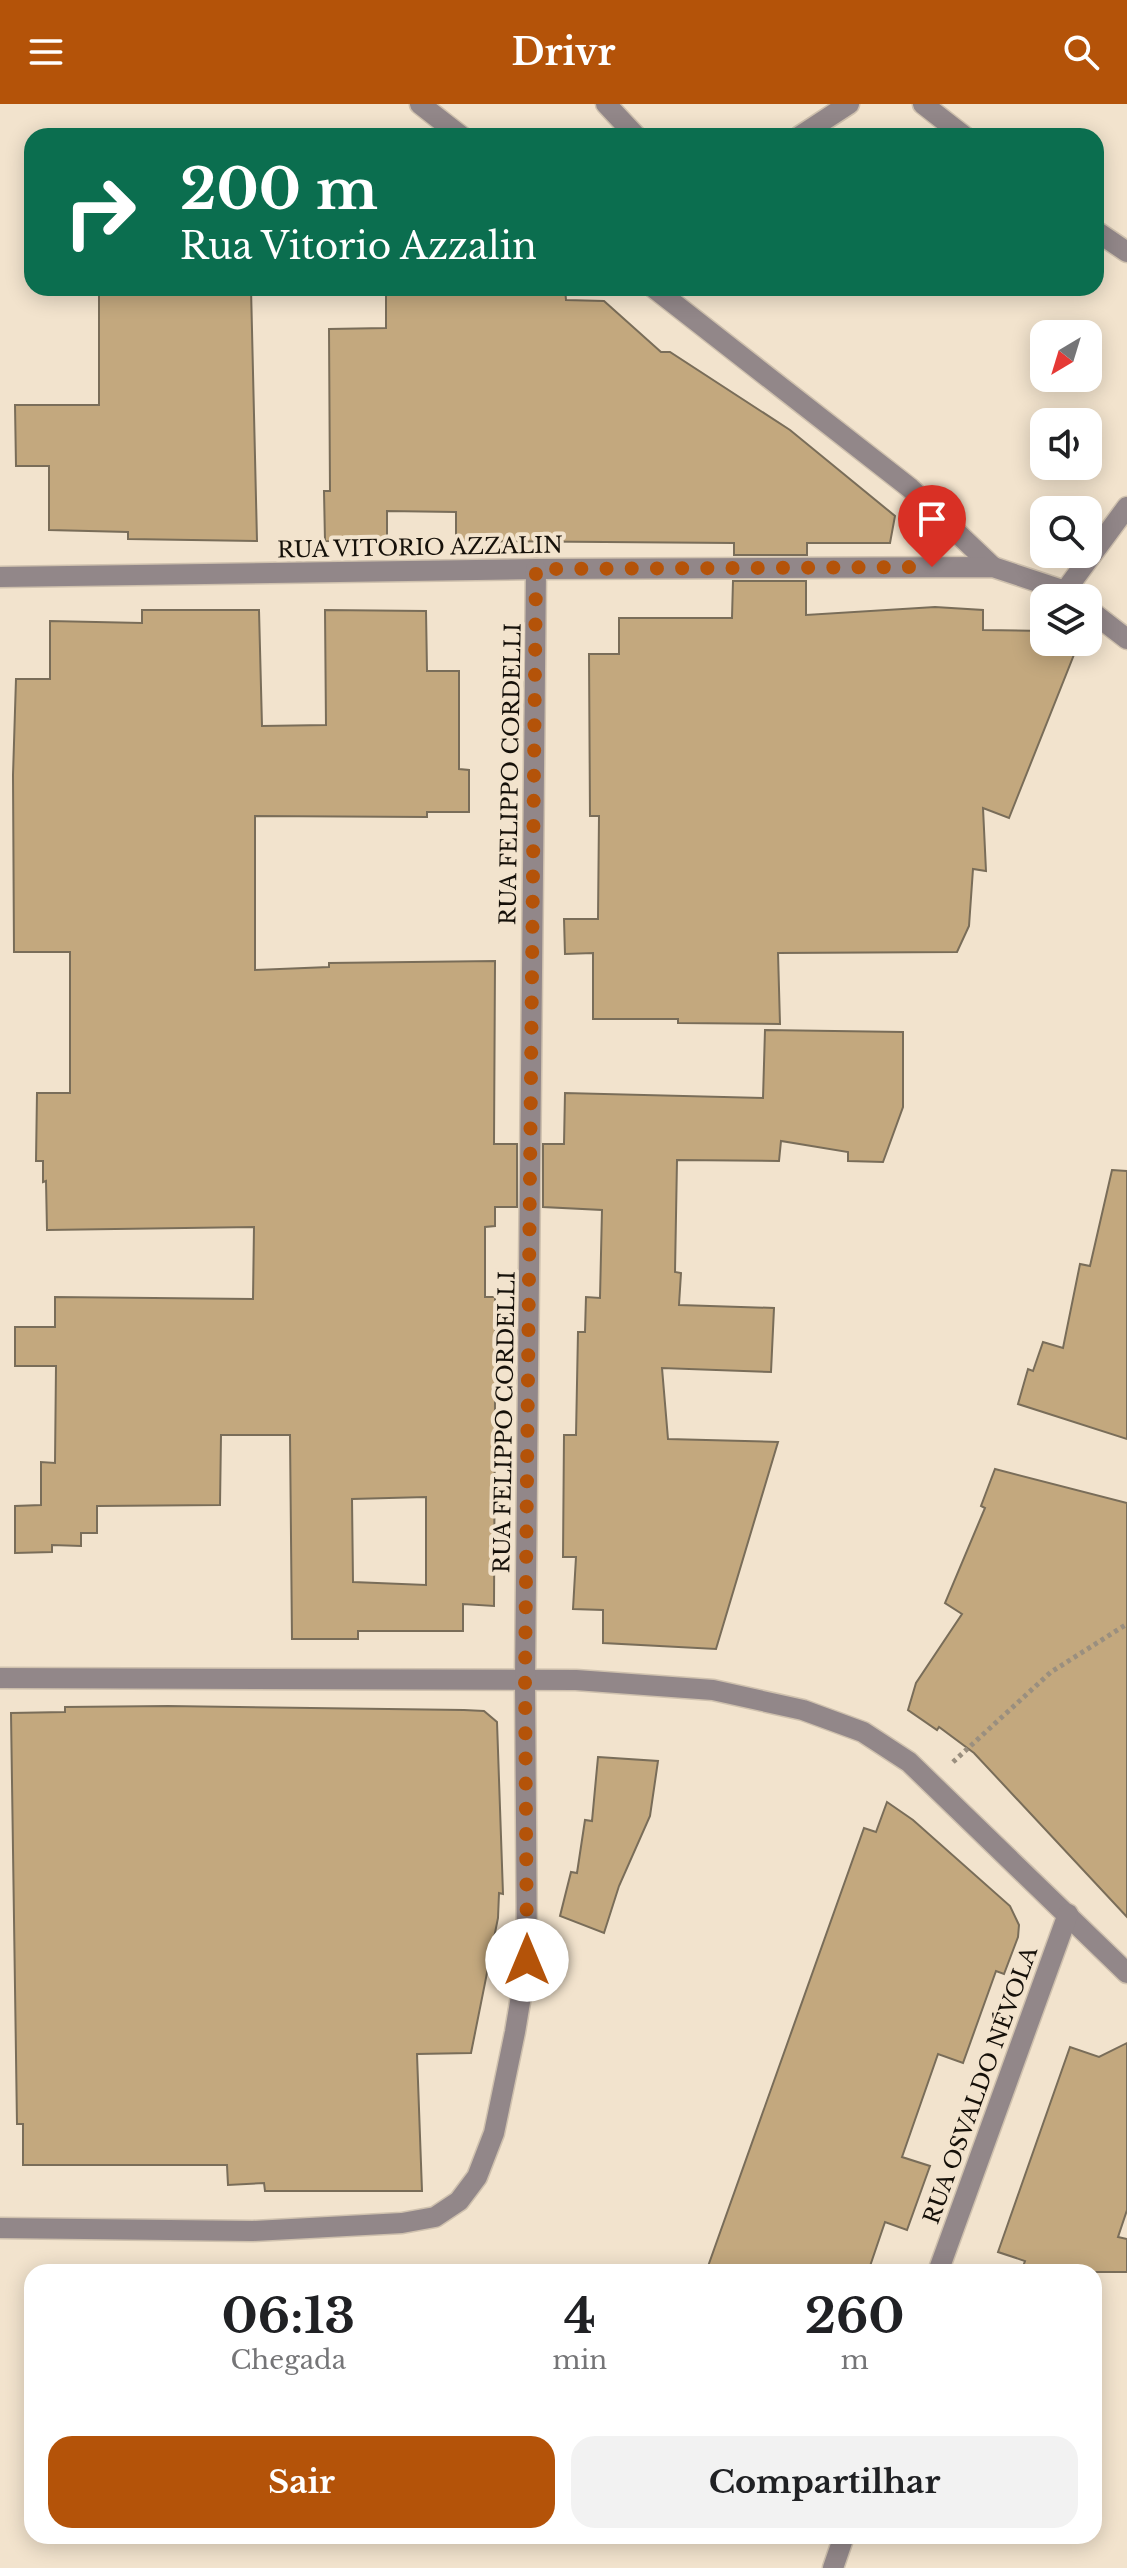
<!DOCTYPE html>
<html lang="pt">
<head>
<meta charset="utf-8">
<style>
  body { margin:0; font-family:"Libre Baskerville",serif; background:#f2f2f2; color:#202124; height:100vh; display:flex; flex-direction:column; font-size:30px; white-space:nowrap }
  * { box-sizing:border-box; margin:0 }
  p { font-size:26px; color:#757577 }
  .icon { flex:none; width:44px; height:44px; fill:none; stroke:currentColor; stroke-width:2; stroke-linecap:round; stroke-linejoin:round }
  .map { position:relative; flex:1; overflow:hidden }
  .details { position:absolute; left:24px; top:2160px; width:1078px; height:280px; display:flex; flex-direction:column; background:#fff; border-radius:24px; box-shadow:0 4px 20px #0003 }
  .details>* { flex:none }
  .guide { position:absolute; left:24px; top:24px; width:1080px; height:168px; border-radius:24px; box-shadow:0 4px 20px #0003; background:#0b6e4f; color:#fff; overflow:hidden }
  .needle { width:52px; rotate:218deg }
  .buttons { position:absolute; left:1030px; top:216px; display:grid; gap:16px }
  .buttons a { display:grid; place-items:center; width:72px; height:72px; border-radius:16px; background:#fff; box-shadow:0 4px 20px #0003; font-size:40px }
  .pin { position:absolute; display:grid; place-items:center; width:68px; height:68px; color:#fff; margin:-82px -34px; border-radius:50% 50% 50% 0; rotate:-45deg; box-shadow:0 0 8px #0007 }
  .pin .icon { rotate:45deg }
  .me { position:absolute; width:88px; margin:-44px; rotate:0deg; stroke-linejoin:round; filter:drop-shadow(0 0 6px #0008) }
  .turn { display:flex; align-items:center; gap:28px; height:168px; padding:0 24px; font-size:36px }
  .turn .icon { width:104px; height:104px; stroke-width:2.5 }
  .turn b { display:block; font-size:56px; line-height:68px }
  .eta { display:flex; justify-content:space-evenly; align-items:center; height:136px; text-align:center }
  .eta b { font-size:48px; font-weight:700; line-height:56px }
  .cta { display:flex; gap:16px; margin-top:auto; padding:16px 24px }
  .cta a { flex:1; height:92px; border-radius:24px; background:#b45309; color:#fff; font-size:32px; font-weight:700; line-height:92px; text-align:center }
  .cta a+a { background:#f2f2f2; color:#202124 }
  header { display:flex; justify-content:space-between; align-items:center; height:104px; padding:0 24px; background:#b45309; color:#fff; font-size:36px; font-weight:700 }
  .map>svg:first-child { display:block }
</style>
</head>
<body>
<header><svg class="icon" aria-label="menu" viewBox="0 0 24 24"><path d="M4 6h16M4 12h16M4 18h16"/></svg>Drivr<svg class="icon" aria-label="search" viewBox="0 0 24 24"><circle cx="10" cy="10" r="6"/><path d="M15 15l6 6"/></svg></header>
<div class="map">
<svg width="1127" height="2464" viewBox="0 0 1127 2464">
  <rect width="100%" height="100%" fill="#f2e3cd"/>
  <g fill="#c3a87e" stroke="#796d59" stroke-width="2" fill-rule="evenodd">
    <path d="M99,184H251L257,437L128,435V428L49,426V362H16L15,301H99Z"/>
    <path d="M386,184H565L566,196L604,197L661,248H670L790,326L895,412L890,439H807V451H734V439L456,437V408L387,407V438L325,437L324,387H330L329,225L386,224Z"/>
    <path d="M733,477H806V511L935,503L983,506V526L1044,527V538H1079L1009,714L983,704L986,767L973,765L969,822L957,848L778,849L780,920L678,919V915H593V849L565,850L564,815H598L599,712H590L589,550H619V514H732Z"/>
    <path d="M142,506H259L262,622L326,621L325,506L426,507L427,567H459V665L469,666V708H427V713L255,712V866L329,863V859L495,857L494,1040H517V1103H495V1122L485,1123V1193H495V1226H501L495,1294L494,1502L463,1500V1527H358V1535H292L290,1331H221L220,1401L97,1402V1429H81V1442L52,1441V1448L15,1449V1402L41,1401V1358L55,1359L56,1262H15V1223H55V1193L253,1195L254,1123L47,1126L46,1077L43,1078V1057H36L37,989H70V848H14L13,671L16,575H50V517L142,519ZM426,1393V1481L353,1478L352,1395Z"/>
    <path d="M765,926L903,928V1003L883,1058L848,1057V1048L781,1037L779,1057L677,1056L675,1168L681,1169L679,1201L774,1204L771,1268L662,1264L668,1335L778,1338L716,1545L603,1539V1506L573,1505L576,1453H563L564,1331H576L578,1228H585L586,1193L600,1194L602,1106L543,1103V1040H564L565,989L763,994Z"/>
    <path d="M1112,1066L1127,1067V1335L1018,1300L1028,1265L1033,1267L1043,1238L1063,1244L1080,1160L1090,1162Z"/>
    <path d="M995,1365L1127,1399V1813L974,1649L939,1623L937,1626L908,1606L916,1579L962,1510L945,1499L985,1404L981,1402Z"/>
    <path d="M168,1602L464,1606L484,1607L497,1618L503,1790L499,1789L498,1814L471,1949L417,1950L422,2087H265L264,2079L228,2081L227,2061H23V2020H17L11,1609L65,1608V1603Z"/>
    <path d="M598,1653L658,1657L650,1712L619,1782L604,1829L560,1812L571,1768L577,1769L585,1716L592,1717Z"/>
    <path d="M887,1698L913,1716L1010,1802L1019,1821L1018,1833L1004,1870L996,1867L963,1959L938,1950L902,2053L930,2062L907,2126L885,2118L868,2168H706L864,1724L876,1728Z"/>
    <path d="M1127,1939V2106L1118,2133L1127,2135V2168H1021L1025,2157L998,2148L1070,1943L1099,1953Z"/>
  </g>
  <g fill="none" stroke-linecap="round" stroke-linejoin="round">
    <defs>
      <g id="lane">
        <path d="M606,0L636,32"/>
        <path d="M923,0L964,32"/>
        <path d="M800,32L849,0"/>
        <path d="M1096,127L1127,148"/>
      </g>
      <g id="street">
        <path d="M420,0L461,32"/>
        <path d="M654,184L910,384L993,463"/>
        <path d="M0,473L536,465L993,463L1065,487L1074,494"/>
        <path d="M1065,487L1127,403"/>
        <path d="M1088,505L1127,535"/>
        <path d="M0,1574L576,1576L713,1586L803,1606L863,1628L909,1658L1127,1869"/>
        <path d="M0,2124L253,2127L402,2119L435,2113L459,2097L477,2073L494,2029L515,1928L527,1856L525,1576L536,465"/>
        <path d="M938,2168L1068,1810"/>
        <path d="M833,2464L844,2432"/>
      </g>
    </defs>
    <use href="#lane" stroke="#cfc1ae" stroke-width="23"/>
    <use href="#street" stroke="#cfc1ae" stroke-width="23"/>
    <path stroke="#9a8f7f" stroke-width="5" stroke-dasharray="4 4" stroke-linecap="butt" d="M953,1658L1051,1568L1127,1520"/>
    <use href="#lane" stroke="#928789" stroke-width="20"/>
    <use href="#street" stroke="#928789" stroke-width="20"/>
  </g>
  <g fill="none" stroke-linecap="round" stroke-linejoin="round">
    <path stroke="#b45309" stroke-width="14" stroke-dasharray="0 25.2" d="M527,1856L525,1576L536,465L932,463"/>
  </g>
  <g text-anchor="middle" stroke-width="8" stroke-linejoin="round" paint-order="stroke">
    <g font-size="22" fill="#151009" stroke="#f2e3cd">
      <text transform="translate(420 443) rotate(-1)" y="8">RUA VITORIO AZZALIN</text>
      <text transform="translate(510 670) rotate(-89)" y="8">RUA FELIPPO CORDELLI</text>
      <text transform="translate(504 1318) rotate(-89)" y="8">RUA FELIPPO CORDELLI</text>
      <text transform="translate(980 1981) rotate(-70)" y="8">RUA OSVALDO NÉVOLA</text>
    </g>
  </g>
</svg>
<div class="buttons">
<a><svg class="needle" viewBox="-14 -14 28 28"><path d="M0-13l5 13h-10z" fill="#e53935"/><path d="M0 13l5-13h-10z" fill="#757577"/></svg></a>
<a><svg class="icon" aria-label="sound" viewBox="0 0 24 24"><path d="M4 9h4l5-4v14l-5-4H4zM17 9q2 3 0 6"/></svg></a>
<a><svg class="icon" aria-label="search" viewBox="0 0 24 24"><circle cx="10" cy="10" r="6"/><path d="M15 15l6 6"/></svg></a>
<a><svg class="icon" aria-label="layers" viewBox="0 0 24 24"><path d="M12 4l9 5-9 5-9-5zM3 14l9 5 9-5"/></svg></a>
</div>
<div class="pin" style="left:932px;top:463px;background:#d93025"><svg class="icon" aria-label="arrive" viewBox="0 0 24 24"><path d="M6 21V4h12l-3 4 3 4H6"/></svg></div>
<svg class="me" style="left:527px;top:1856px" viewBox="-20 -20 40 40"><circle r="19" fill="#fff"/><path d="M0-13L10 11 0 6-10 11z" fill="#b45309"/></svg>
<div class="guide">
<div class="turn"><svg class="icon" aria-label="right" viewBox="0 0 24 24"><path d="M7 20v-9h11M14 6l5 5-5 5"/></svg><div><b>200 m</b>Rua Vitorio Azzalin</div></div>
</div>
<section class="details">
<div class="eta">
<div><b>06:13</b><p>Chegada</p></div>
<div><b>4</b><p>min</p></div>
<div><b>260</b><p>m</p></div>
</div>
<div class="cta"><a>Sair</a><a>Compartilhar</a></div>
</section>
</div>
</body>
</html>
